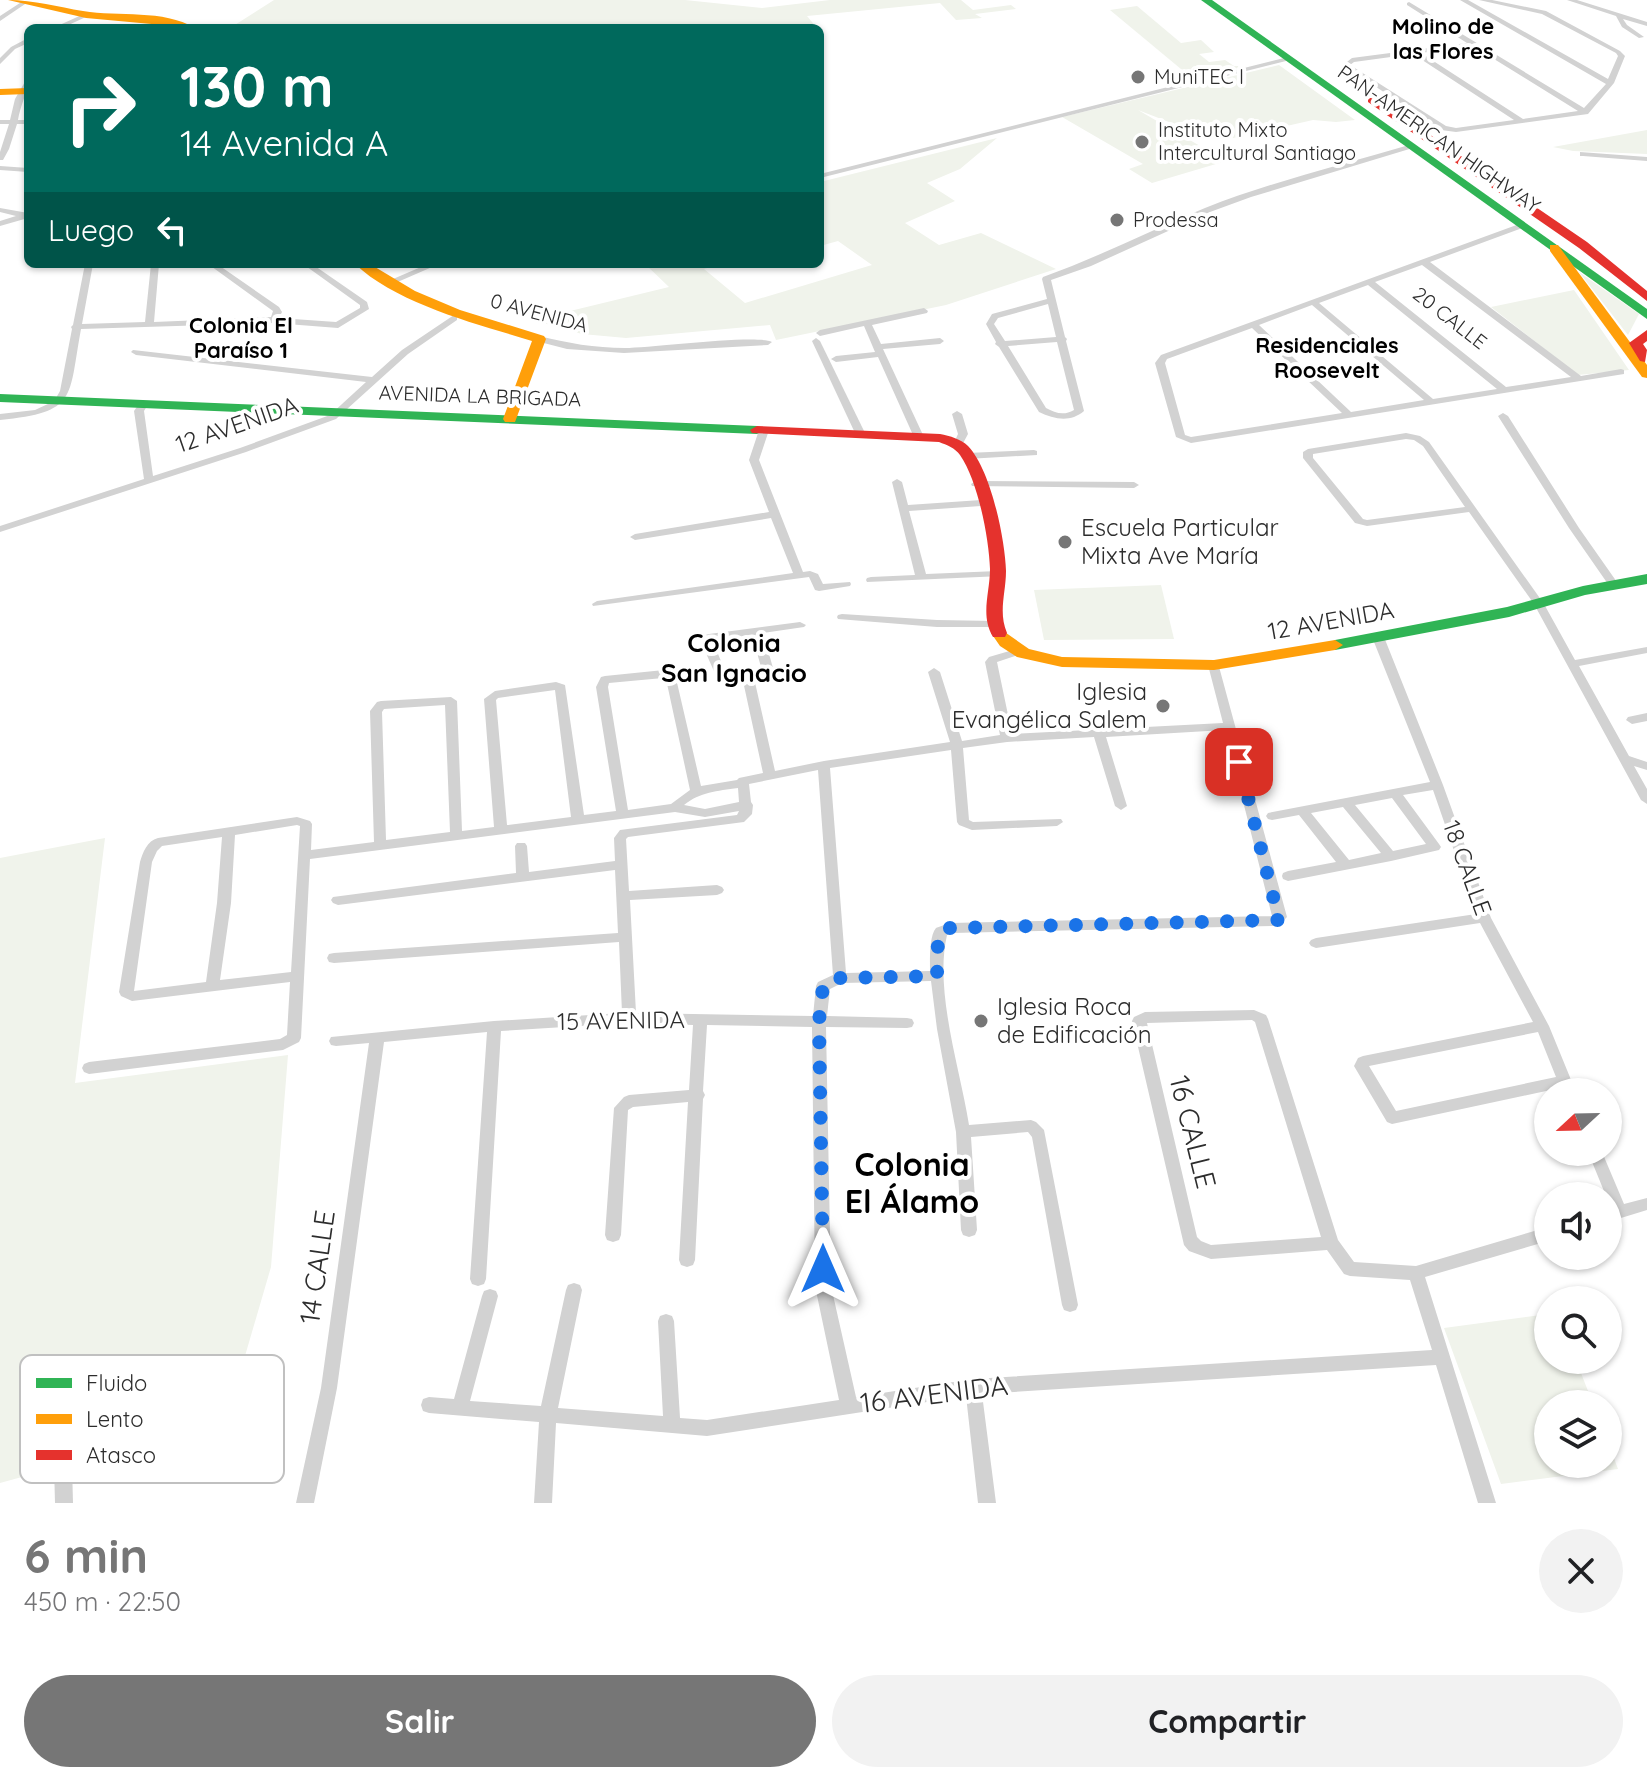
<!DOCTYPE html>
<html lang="es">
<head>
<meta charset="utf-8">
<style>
  body { margin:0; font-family:Quicksand,sans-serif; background:#f2f2f2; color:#202124; height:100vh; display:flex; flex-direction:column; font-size:30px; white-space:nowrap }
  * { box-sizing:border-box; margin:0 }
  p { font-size:26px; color:#757577 }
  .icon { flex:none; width:44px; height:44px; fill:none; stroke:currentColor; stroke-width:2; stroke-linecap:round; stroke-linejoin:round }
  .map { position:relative; height:1503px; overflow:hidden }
  .panel { display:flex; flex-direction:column; background:#fff; flex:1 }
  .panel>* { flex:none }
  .hud { position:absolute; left:24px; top:24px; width:800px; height:244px; border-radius:12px; box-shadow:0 2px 6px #0004; background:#00695c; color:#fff; overflow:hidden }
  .needle { width:52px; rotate:248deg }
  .buttons { position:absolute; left:1534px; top:1078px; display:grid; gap:16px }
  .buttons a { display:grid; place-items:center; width:88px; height:88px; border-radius:50%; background:#fff; box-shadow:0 2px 6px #0004; font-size:40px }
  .pin { position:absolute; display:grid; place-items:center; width:68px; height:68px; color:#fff; margin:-34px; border-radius:16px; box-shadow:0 4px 12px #0006 }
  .me { position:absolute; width:88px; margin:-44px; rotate:0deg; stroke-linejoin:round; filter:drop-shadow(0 0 6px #0008) }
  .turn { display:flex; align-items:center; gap:28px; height:168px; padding:0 24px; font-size:36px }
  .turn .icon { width:104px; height:104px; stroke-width:2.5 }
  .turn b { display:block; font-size:56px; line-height:68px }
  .then { display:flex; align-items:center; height:76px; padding:0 24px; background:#0003; gap:16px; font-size:30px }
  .round { display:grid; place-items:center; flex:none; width:84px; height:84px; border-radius:42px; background:#f2f2f2 }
  .overview { display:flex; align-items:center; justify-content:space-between; height:136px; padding:0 24px }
  h1 { font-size:48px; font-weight:700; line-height:60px; color:#767676 }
  .button { display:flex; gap:16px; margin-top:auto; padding:16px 24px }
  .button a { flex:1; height:92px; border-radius:48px; background:#767676; color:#fff; font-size:32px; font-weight:700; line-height:92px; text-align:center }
  .button a+a { background:#f2f2f2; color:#202124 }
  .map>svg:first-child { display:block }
</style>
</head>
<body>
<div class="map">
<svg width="1647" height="1503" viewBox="0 0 1647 1503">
  <rect width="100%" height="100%" fill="#fff"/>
  <g fill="#f0f3eb">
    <path d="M274,0H685L762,8L830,0H961L973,10L1011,5L1016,9L975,14L982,18L956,20L940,3L807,16L817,28H230Z"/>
    <path d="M1137,6L1181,43L1201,40L1214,52L1199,54L1209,62L1225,60L1234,66H1246L1193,79L1110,10Z"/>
    <path d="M1279,65L1355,120L1336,122L1313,120L1233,138L1193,119L1174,124L1138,110L1226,161L1152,183L1129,169L1143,164L1062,117Z"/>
    <path d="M1647,130V154L1573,151L1553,147Z"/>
    <path d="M997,138L960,169L927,183L955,201L905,223L939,245L981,233L1056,269L946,305L776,340L770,325L626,338L582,334L533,320L669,287L645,264H721L704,269L745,303L872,265L838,241L820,246V182Z"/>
    <path d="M1579,272L1639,314L1628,335Z"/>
    <path d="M1574,290L1629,370L1578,375L1491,307Z"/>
    <path d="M1161,585L1174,639L1044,640L1034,590Z"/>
    <path d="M105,838L75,1083L288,1055L271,1267L226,1421L0,1483V858Z"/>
    <path d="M1548,1314V1360H1576L1593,1404H1548V1464H1608V1442L1618,1469L1501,1484L1444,1328Z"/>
  </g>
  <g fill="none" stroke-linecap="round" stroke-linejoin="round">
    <g fill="#d2d2d2" fill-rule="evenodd">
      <path d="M1460,0H1468L1608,79L1618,56L1616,53L1542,14L1479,0H1492L1546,11L1620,51L1625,56L1614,83L1588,114L1456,132L1441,130L1343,65L1352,58L1467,43L1407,5V3L1409,2L1584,108L1606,84ZM1473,46L1578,111L1523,119L1421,53ZM1413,54L1514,120L1456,128L1446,126L1350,65L1354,62Z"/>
      <path d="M1567,0H1577L1647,22V26L1623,19L1627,25L1644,37L1639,38L1622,27L1616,16Z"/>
      <path d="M23,1L28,2L0,21V16Z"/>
      <path d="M86,13L89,15L88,16L62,28H53Z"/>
      <path d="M28,38V43L15,49L0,64V58L11,47Z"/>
      <path d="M1288,57L1291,59L1290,60L820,178V174Z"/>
      <path d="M28,79C28,92 20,106 18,120H28V124H17L9,149L3,160H0V152L9,124H0V120H10L15,99L26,80Z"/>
      <path d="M1409,145L1416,147L1251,197L1210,212L1091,266L1051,280L1065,337L1067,339L1066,341L1084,411C1070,423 1054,419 1039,412L999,347L995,344L996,342L986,324L992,314L1047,299L1042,279L1043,277C1099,257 1151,230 1205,208C1271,182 1341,165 1409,145ZM1048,304L1056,337L1005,341L994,324L998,318ZM1057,342L1074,410C1064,416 1055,413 1046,408L1008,346Z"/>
      <path d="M1580,152L1647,157V161L1583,156H1580Z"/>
      <path d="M0,166L28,168V172L0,170Z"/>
      <path d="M0,208L28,213V218L0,226V221L16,216L0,212Z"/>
      <path d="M1522,223H1525V227L1430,262L1581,376L1621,369L1624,370V374L1191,443L1176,437L1155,363L1161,355ZM1422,265L1571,377L1506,387L1375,282ZM1368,285L1497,389L1433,399L1319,303ZM1312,305L1424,400L1351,412L1259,325ZM1252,328L1342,413L1191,437L1185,435L1165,363L1167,359Z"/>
      <path d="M85,264H93L82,324L145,322L151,264H159L154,322L271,317L273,311L208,264H217L279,307L282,312L279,318L336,322L360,308V305L303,264H312L367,302L369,309L338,328L274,323L81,329C68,399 78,412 0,420V414L35,410L50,403L56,398L60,391L72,329L71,327L73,325Z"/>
      <path d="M428,264H439L393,284L386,282Z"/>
      <path d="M924,308L928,311L927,313L872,325L881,344L940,338L944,341L940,344L883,349L923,435L918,438L913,435L878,357L836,362L831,359L836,356L875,352L864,326L820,336L816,333L820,330Z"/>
      <path d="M454,315L457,316V320L408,354L336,419L246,452L0,532V526L144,479L134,411L139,404H145L147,406L144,411L153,476L240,448L330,415L366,382L136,355L131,352L133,350L372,377L402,350Z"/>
      <path d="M539,336C567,343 595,348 625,348C651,348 757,334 772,342L768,345L624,353L567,349L536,341V337Z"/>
      <path d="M816,338L820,341L865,433L863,435L860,436L855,433L812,341Z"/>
      <path d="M957,411L962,414L968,434L961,447L958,448L953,445L958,434L952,414Z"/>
      <path d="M1503,413L1508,416L1579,528L1619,585L1618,587H1610L1569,528L1498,416Z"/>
      <path d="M764,427L769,430L759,460L803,572L810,571L818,574L823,584L850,582L851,584L850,586L819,591L815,590L809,577L593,606L592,604L597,601L793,573L771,518L635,540L630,537L635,534L769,512L749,460L759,430Z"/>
      <path d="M1406,433L1420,436L1429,442L1544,604L1575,660L1647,647V653L1579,666L1629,756L1647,762V770L1634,766L1647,789V804L1641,800L1534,604L1469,512L1367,526L1355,523L1303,458V452L1308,449ZM1406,439L1414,440L1423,446L1465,507L1367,520L1363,519L1313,458V454Z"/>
      <path d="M1034,450L1037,451V455L967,459L962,456L967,453Z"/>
      <path d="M897,479L902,482L908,505L981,500L986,503L981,506L909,511L926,574L998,571L1002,572L1003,574L1002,576L867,582L866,580L867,578L871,577L915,575L892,482Z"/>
      <path d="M976,481L1134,482L1139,485L1134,488L972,486L971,484Z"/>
      <path d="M842,614L937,620L995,621L1001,624L995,627H937L838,619L837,617L838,615Z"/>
      <path d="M800,622L806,625L804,627L763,633L773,668L766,673L754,678L775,771L824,761L950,742L928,672L934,668L940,672L962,741L1000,735L985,662L989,657L1020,648L1026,651L1024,653L997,662L1012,734L1223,723L1208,665L1210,663H1218L1287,917L1280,924L1275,926L952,933L947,935C934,991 960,1068 969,1125L1031,1120L1036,1122L1044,1130L1078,1305L1076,1310L1070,1312L1064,1310L1062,1305L1032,1137L1028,1132L971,1137L977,1230L975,1235L969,1237L963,1235L961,1230L956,1132L937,1029L931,981L842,983L830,989L827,1016L907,1018L912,1019L914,1023L912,1027L907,1028L826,1027L831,1286L856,1397L973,1379L1432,1350L1410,1280L1350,1276L1344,1274L1327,1250L1211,1259L1189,1251L1184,1245L1132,1021L1134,1017L1145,1012L1254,1010L1266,1015L1268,1019L1338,1240L1354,1262L1416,1266L1548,1227V1241L1425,1277L1496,1503H1478L1436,1365L982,1394L996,1503H978L966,1396L707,1436L556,1423L552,1503H534L539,1422L429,1413L423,1411L421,1405L423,1399L429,1397L454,1399L482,1296L484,1291L490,1289L496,1291L498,1296L470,1401L541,1406L566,1290L568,1285L574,1283L580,1285L582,1290L558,1408L663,1416L658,1321L660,1316L666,1314L672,1316L674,1321L680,1418L707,1420L839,1400L815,1286L812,1027L707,1025L703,1091L705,1095L703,1099L695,1260L693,1265L687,1267L681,1265L679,1260L688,1102L633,1107L628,1110L621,1235L619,1240L613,1242L607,1240L605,1235L614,1108L624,1097L629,1095L689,1090L693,1025L629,1023L501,1031L486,1279L484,1284L478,1286L472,1284L470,1279L487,1032L384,1042L337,1388L314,1503H296L321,1388L369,1043L336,1046L331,1045L329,1041L331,1037L494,1021L622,1013L619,942L334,963L329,962L327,958L329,954L334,953L618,933L615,870L338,905L333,903L331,900L333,897L516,873L515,846L517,843H525L527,846L529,872L615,861L614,838L620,830L737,815L739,811L705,817L675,812L310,859L301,1038L299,1042L283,1050L89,1074L84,1072L82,1068L84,1064L89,1062L280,1039L287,1035L290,982L132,1001L121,996L119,992L140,862C143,852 147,841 158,838L297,817L310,821L312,824L311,850L374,842L370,711L377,702L381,701L451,697L457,701L462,831L494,827L484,699L495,691L556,682L565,685L584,815L616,811L596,687L601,677L605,676L664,670L675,674L701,786L737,780L739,778L763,773L743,681H733L717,678L701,642L705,635L709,634ZM752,635L761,667L745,673H726L713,642V640ZM663,678L666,679L690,790L671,804L628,810L608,687L609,683ZM555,690L571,817L507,825L496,700L498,698ZM445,705L450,832L386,840L382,712L384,709ZM1225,730L1272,916L950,923C948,924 938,927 936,928C929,936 930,961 930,971L846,973L830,768L951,750L957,822L959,825L972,830L1057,826L1063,822L1061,819L973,822L969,820L963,748L1007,742L1094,737L1115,806L1121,810L1127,806L1106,737ZM818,770L833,975L818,982L816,986L813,1016L636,1013L630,900L717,895L722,893L724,890L722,887L717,885L629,891L626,839L628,837L744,822L752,814L753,805L751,802L749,784ZM738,788L739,802L705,809L684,805C700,792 717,791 738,788ZM297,825L300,826L291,972L220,980L231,903L235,835ZM222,837L217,903L206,982L134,991L152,862L157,851L162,846ZM1252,1020L1255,1022L1321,1237L1211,1245L1201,1241L1197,1237L1147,1023Z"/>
      <path d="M1378,634L1384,637L1443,785L1491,918L1549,1026L1576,1092H1562L1560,1088L1392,1124L1387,1122L1354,1066L1358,1058L1363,1056L1533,1022L1480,923L1316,948L1311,946L1309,943L1311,940L1316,938L1476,914L1433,790L1403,795L1439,844L1441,847L1439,850L1391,861L1288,881L1283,879L1282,876L1283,873L1288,871L1336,862L1299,815L1272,820L1268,819L1266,816L1268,813L1430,782L1372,637ZM1392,798L1426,844L1393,851L1355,805ZM1343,807L1381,853L1349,860L1311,813ZM1538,1032L1556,1077L1396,1111L1369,1066Z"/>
      <path d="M1647,713V721L1632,724L1626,720L1628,717Z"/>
      <path d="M1588,1152H1602L1624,1204L1647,1198V1210L1608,1222V1208H1611L1608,1196H1606Z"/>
      <path d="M63,1458L69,1460L72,1466L73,1503H55L54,1466L57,1460Z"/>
    </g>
    <g fill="#30b455" fill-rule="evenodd">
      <path d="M1201,0H1212L1647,309V319Z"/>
      <path d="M0,394L757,426L764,430L757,434L0,402Z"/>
      <path d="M1647,574V584L1585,595L1509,617L1335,650L1327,645L1335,640L1507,607L1583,586Z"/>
    </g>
    <g fill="#ff9f0a" fill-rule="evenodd">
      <path d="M8,0C34,0 58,7 83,11C119,17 163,9 195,28L86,18Z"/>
      <path d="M28,88V94L0,95V89Z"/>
      <path d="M1550,245H1558L1647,365V378L1642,377L1550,251Z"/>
      <path d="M355,264H370L415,291L460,310L544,336L546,339L515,422H505L503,419L532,341C477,324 397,304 355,264Z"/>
      <path d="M999,628L1029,649L1062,657L1214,660L1335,640L1343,645L1335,650L1214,670L1062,667L1017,657L1000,646L991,633Z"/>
    </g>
    <g fill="#e5322d" fill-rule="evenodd">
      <path d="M1368,98H1376L1587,242L1647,291V301L1579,248L1368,102Z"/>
      <path d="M1647,330V341L1643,344L1647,350L1645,362L1640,361L1629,343Z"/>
      <path d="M757,426L940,434C950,436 961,439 968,446C991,470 1005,539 1006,571C1006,593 998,612 1007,633L1005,637H993C980,615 990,593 990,569C989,538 978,481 960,455C955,448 947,445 939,442L752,433L750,430Z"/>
    </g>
  </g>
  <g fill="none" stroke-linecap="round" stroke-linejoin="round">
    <path stroke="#1a73e8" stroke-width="14" stroke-dasharray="0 25.2" d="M823,1269L819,1021L823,986L840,978L937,976L938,938L941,932L950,928L1279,920L1239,762"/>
  </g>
  <g fill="#767676" stroke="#fff" stroke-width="3">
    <circle cx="1138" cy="77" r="8"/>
    <circle cx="1142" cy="142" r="8"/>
    <circle cx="1117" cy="220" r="8"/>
    <circle cx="1065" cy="542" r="8"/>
    <circle cx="1163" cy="706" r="8"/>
    <circle cx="981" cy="1021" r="8"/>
  </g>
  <g text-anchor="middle" stroke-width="8" stroke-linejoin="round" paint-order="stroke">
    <g font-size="20" fill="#2d2d2d" stroke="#fff" text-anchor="start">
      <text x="1154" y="84">MuniTEC I</text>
      <text x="1158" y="137">Instituto Mixto<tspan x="1158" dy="23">Intercultural Santiago</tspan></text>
      <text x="1133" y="227">Prodessa</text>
    </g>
    <g font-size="20" fill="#2d2d2d" stroke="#fff">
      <text transform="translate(1439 139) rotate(35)" y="7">PAN-AMERICAN HIGHWAY</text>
      <text transform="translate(539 313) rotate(15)" y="7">0 AVENIDA</text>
      <text transform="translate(1450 318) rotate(38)" y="7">20 CALLE</text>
      <text transform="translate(480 396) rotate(2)" y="7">AVENIDA LA BRIGADA</text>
    </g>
    <g font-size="22" font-weight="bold" fill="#000" stroke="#fff">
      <text x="1443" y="34">Molino de<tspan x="1443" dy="25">las Flores</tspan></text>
      <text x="241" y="333">Colonia El<tspan x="241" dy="25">Paraíso 1</tspan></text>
      <text x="1327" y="353">Residenciales<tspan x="1327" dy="25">Roosevelt</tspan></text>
    </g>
    <g font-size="24" fill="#2d2d2d" stroke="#fff">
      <text transform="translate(237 425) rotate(-19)" y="8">12 AVENIDA</text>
      <text transform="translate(1331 621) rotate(-10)" y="8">12 AVENIDA</text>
      <text transform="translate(1467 868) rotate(70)" y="8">18 CALLE</text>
      <text transform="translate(621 1021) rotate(-1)" y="8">15 AVENIDA</text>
    </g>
    <g font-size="24" fill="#2d2d2d" stroke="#fff" text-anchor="start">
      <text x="1081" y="536">Escuela Particular<tspan x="1081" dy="28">Mixta Ave María</tspan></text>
      <text x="1147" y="700" text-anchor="end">Iglesia<tspan x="1147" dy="28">Evangélica Salem</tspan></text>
      <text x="997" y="1015">Iglesia Roca<tspan x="997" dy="28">de Edificación</tspan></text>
    </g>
    <g font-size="26" font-weight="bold" fill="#000" stroke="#fff">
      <text x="734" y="652">Colonia<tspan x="734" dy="30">San Ignacio</tspan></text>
    </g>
    <g font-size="28" fill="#2d2d2d" stroke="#fff">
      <text transform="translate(1193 1132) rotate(76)" y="10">16 CALLE</text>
      <text transform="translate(317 1267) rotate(-82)" y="10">14 CALLE</text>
      <text transform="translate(934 1394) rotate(-7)" y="10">16 AVENIDA</text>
    </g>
    <g font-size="32" font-weight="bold" fill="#000" stroke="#fff">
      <text x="912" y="1176">Colonia<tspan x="912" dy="37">El Álamo</tspan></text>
    </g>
  </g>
  <rect x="20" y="1355" width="264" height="128" rx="12" fill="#fff" stroke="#c0c0c0" stroke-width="2"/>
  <rect x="36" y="1378" width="36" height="10" fill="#30b455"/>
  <rect x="36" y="1414" width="36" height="10" fill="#ff9f0a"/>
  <rect x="36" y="1450" width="36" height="10" fill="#e5322d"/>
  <g font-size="22" fill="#2d2d2d">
    <text x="86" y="1391">Fluido</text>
    <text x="86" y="1427">Lento</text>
    <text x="86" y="1463">Atasco</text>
  </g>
</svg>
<div class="buttons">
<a><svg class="needle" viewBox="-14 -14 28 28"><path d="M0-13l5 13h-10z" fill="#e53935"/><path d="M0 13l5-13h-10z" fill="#757577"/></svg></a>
<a><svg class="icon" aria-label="sound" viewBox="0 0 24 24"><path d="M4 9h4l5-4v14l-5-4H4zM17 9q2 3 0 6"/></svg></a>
<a><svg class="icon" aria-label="search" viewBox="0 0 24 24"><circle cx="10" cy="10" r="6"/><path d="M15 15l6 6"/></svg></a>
<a><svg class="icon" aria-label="layers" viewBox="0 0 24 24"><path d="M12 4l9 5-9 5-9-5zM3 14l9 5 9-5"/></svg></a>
</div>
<div class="pin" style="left:1239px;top:762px;background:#d93025"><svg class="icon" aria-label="arrive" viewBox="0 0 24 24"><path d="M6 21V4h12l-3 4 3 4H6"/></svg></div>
<svg class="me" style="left:823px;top:1269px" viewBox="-20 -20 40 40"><path d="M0-17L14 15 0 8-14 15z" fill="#1a73e8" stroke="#fff" stroke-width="4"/></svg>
<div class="hud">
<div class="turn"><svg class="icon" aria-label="right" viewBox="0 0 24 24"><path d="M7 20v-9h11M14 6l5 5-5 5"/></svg><div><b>130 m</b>14 Avenida A</div></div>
<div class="then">Luego<svg class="icon" aria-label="left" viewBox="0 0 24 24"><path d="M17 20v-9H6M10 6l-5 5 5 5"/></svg></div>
</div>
</div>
<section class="panel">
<div class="overview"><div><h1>6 min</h1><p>450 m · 22:50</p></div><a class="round"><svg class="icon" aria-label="close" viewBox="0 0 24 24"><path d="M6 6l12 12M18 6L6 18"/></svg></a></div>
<div class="button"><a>Salir</a><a>Compartir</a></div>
</section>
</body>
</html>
